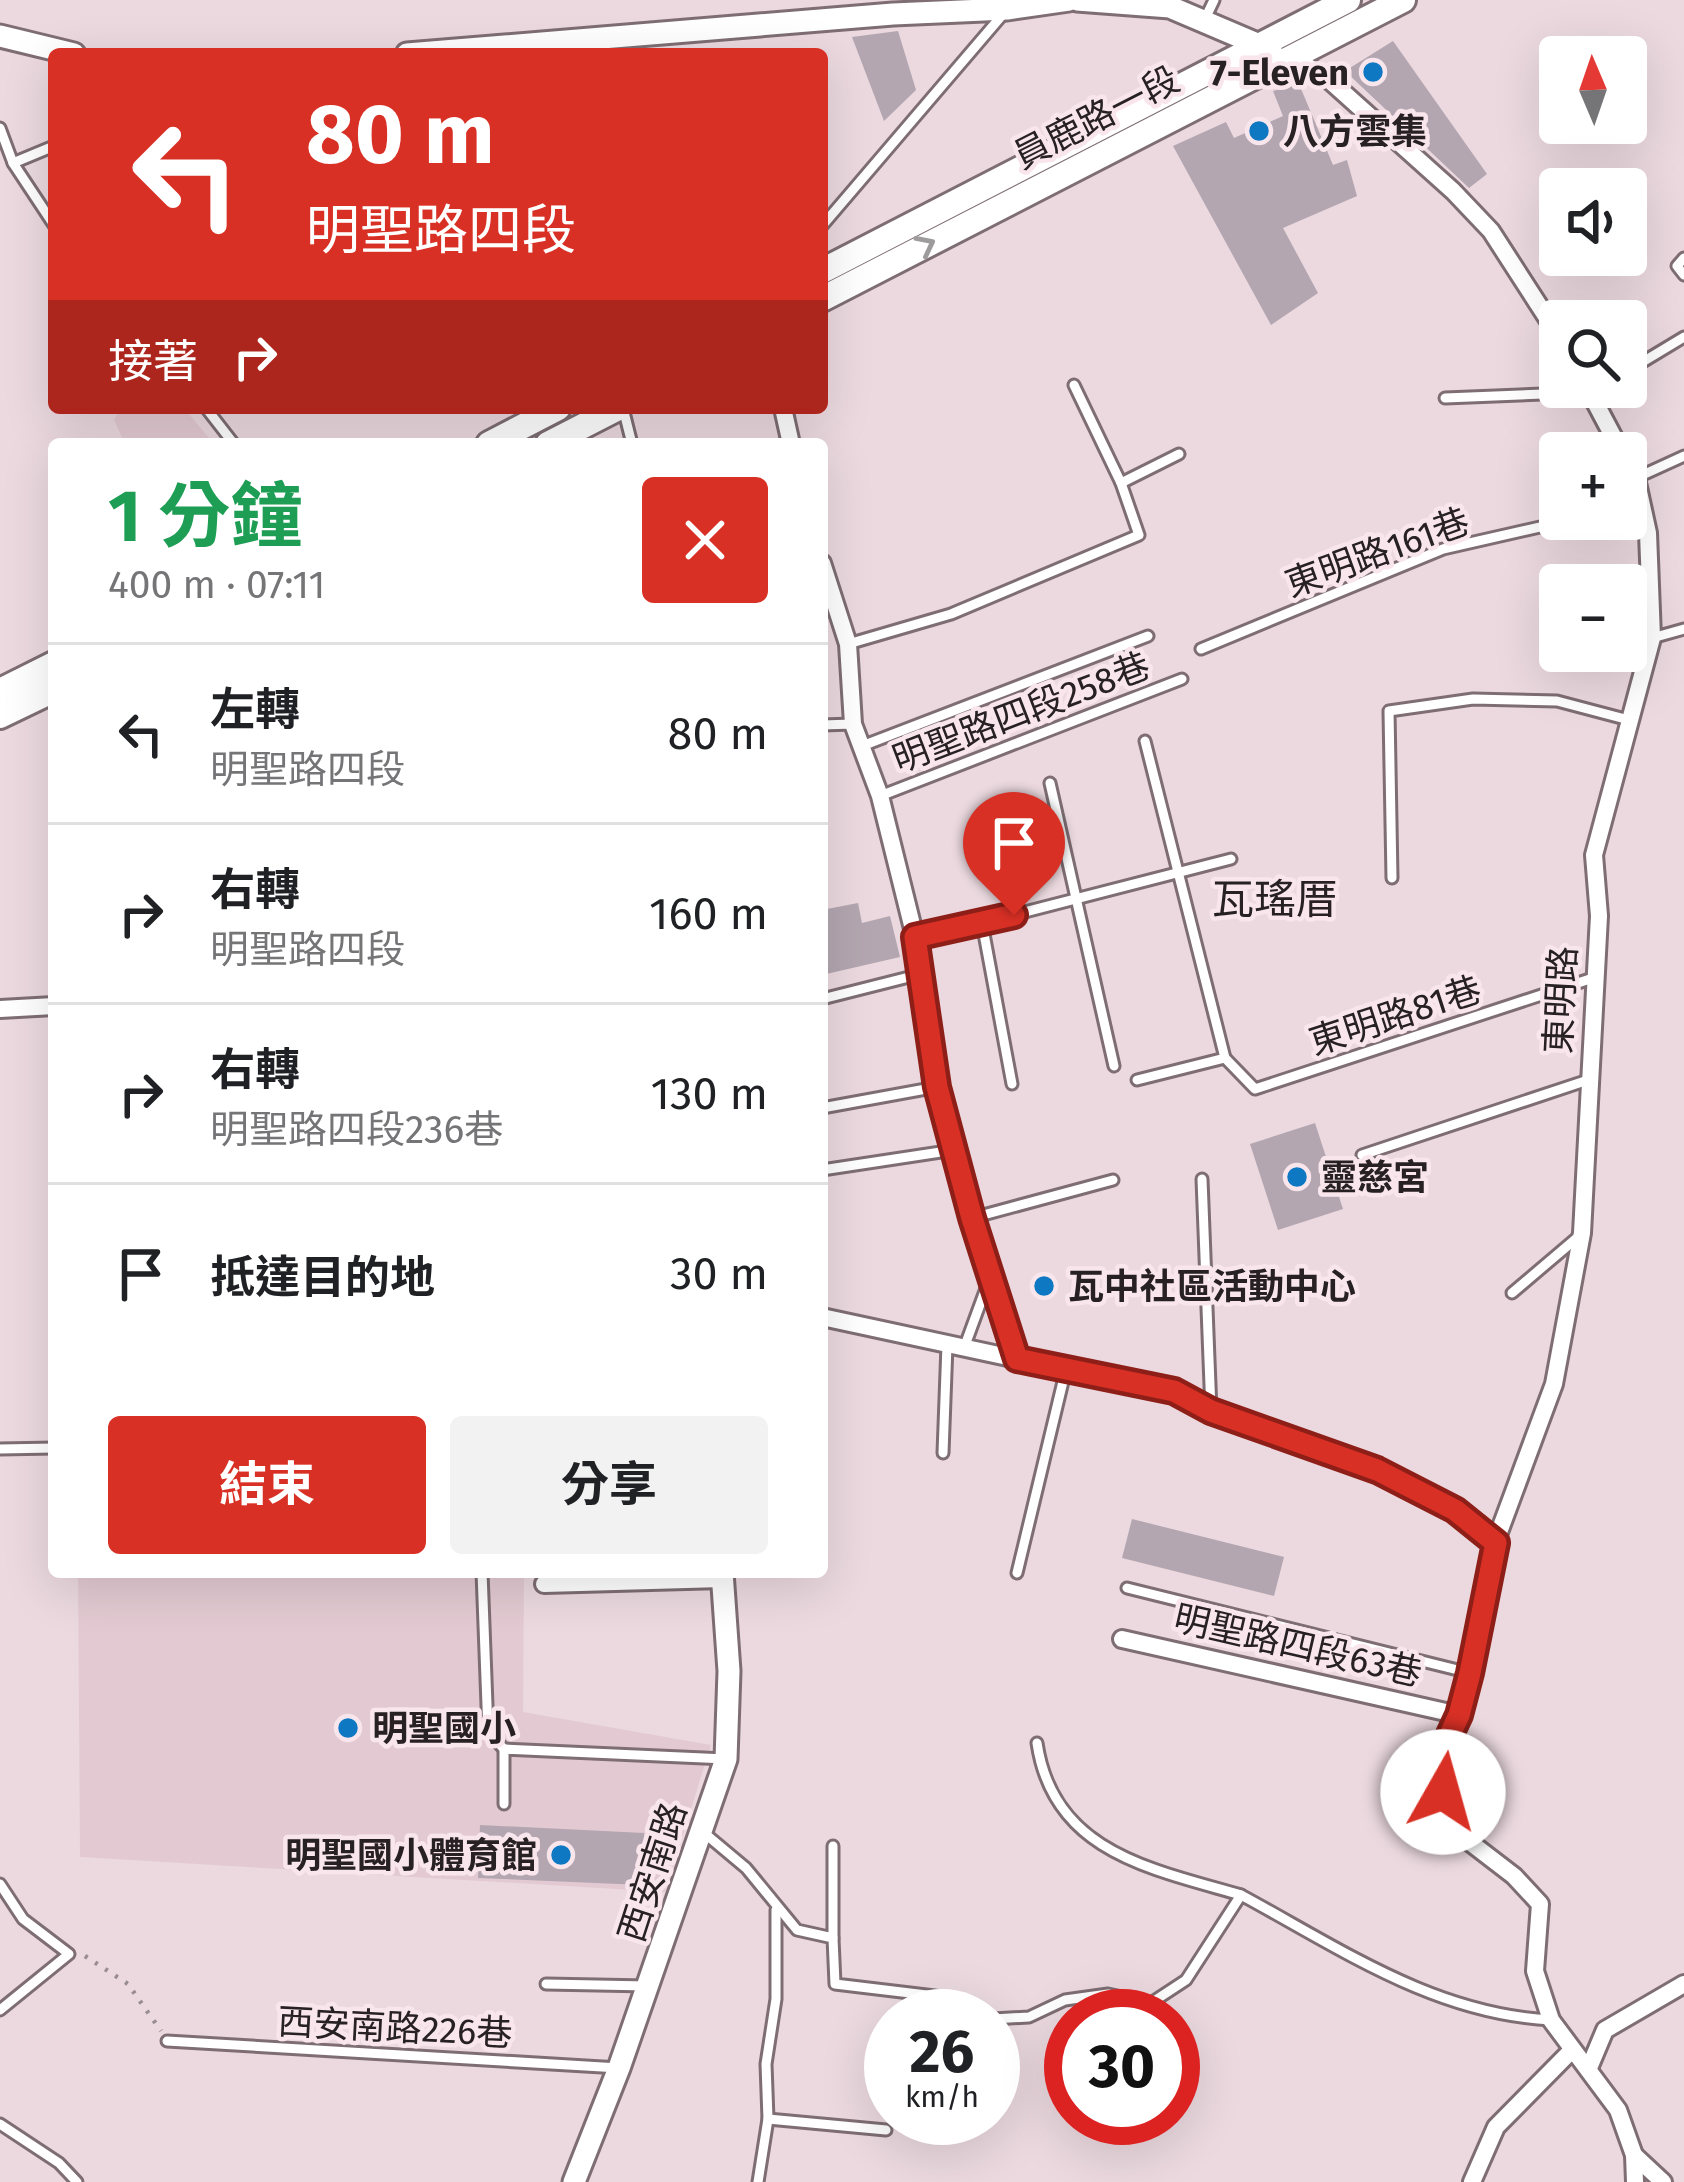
<!DOCTYPE html>
<html lang="zh-TW">
<head>
<meta charset="utf-8">
<style>
  body { margin:0; font-family:"Fira Sans","Noto Sans TC",sans-serif; background:#f2f2f2; color:#202124; height:100vh; display:flex; flex-direction:column; font-size:45px; white-space:nowrap }
  * { box-sizing:border-box; margin:0 }
  p { font-size:39px; color:#757577 }
  .icon { flex:none; width:66px; height:66px; fill:none; stroke:currentColor; stroke-width:2; stroke-linecap:round; stroke-linejoin:round }
  .map { position:relative; flex:1; overflow:hidden }
  .sheet { position:absolute; left:48px; top:438px; width:780px; height:1140px; display:flex; flex-direction:column; background:#fff; border-radius:12px; box-shadow:0 12px 48px #0002 }
  .sheet>* { flex:none }
  .banner { position:absolute; left:48px; top:48px; width:780px; height:366px; border-radius:12px; box-shadow:0 12px 48px #0002; background:#d93025; color:#fff; overflow:hidden }
  .needle { width:78px; rotate:358deg }
  .tools { position:absolute; left:1539px; top:36px; display:grid; gap:24px }
  .tools a { display:grid; place-items:center; width:108px; height:108px; border-radius:12px; background:#fff; box-shadow:0 12px 48px #0002; font-size:60px }
  .speed { position:absolute; left:864px; top:1989px; display:flex; gap:24px; font-size:60px; font-weight:700; text-align:center }
  .speed>* { display:grid; place-content:center; width:156px; height:156px; border-radius:50%; background:#fff; box-shadow:0 12px 48px #0002; line-height:1 }
  .speed small { font-size:30px; font-weight:400 }
  .speed .limit { border:18px solid #d22; background:#fff; color:#111 }
  .pin { position:absolute; display:grid; place-items:center; width:102px; height:102px; color:#fff; margin:-123px -51px; border-radius:50% 50% 50% 0; rotate:-45deg; box-shadow:0 0 12px #0007 }
  .pin .icon { rotate:45deg }
  .me { position:absolute; width:132px; margin:-66px; rotate:7deg; stroke-linejoin:round; filter:drop-shadow(0 0 9px #0008) }
  .turn { display:flex; align-items:center; gap:42px; height:252px; padding:0 60px; font-size:54px }
  .turn .icon { width:156px; height:156px; stroke-width:2.5 }
  .turn b { display:block; font-size:84px; line-height:102px }
  .then { display:flex; align-items:center; height:114px; padding:0 60px; background:#0003; gap:24px; font-size:45px }
  .round { display:grid; place-items:center; flex:none; width:126px; height:126px; border-radius:12px; background:#f2f2f2 }
  .overview { display:flex; align-items:center; justify-content:space-between; height:204px; padding:0 60px }
  h1 { font-size:72px; font-weight:700; line-height:90px; color:#1e9e55 }
  .cta { display:flex; gap:24px; margin-top:auto; padding:24px 60px }
  .cta a { flex:1; height:138px; border-radius:12px; background:#d93025; color:#fff; font-size:48px; font-weight:700; line-height:138px; text-align:center }
  .cta a+a { background:#f2f2f2; color:#202124 }
  ul { padding:0; list-style:none }
  li { display:flex; align-items:center; gap:36px; height:180px; padding:0 60px; border-top:3px solid #e0e0e0 }
  li div { flex:1 }
  li b { display:block; font-size:45px }
  li em { font-style:normal }
  .map>svg:first-child { display:block }
</style>
</head>
<body>
<div class="map">
<svg width="1684" height="2182" viewBox="0 0 1684 2182">
  <rect width="100%" height="100%" fill="#ebd9df"/>
  <g fill="#e3cad2">
    <path d="M120,408H184L214,444H125L114,420Z"/>
    <path d="M78,1572H524L523,1712L711,1745L665,1892L80,1857Z"/>
  </g>
  <g fill="#b3a6b0">
    <path d="M898,31L916,90L884,121L852,37Z"/>
    <path d="M1393,41L1487,174L1469,188L1345,71Z"/>
    <path d="M1299,84L1333,165L1347,160L1357,196L1283,228L1318,293L1271,325L1173,146L1226,122L1234,138L1283,116L1273,91Z"/>
    <path d="M858,903L862,923L890,916L900,957L822,975V910Z"/>
    <path d="M1315,1123L1343,1209L1278,1230L1250,1144Z"/>
    <path d="M1132,1519L1284,1557L1274,1596L1122,1558Z"/>
    <path d="M480,1825L644,1833L642,1885L478,1878Z"/>
  </g>
  <g fill="none" stroke-linecap="round" stroke-linejoin="round">
    <defs>
      <g id="service">
        <path d="M1204,21L1214,0"/>
        <path d="M0,128L13,163L54,225"/>
        <path d="M13,163L54,146"/>
        <path d="M822,226L1004,13"/>
        <path d="M1684,258L1677,266L1684,275"/>
        <path d="M1626,372L1684,337"/>
        <path d="M1445,398L1590,392L1599,387"/>
        <path d="M206,408L234,444"/>
        <path d="M623,408L632,444"/>
        <path d="M1636,478L1684,456"/>
        <path d="M1121,483L1179,454"/>
        <path d="M1652,638L1684,629"/>
        <path d="M848,644L951,614L1139,535L1121,483L1074,385"/>
        <path d="M1201,649L1443,549L1575,519"/>
        <path d="M822,725L853,724"/>
        <path d="M1145,741L1225,1058"/>
        <path d="M862,746L1148,636"/>
        <path d="M1050,783L1114,1066"/>
        <path d="M880,796L1182,679"/>
        <path d="M1392,878L1389,711L1473,699L1557,701L1629,720"/>
        <path d="M982,923L1012,1084"/>
        <path d="M916,937L982,923L1231,859"/>
        <path d="M822,999L921,974"/>
        <path d="M1225,1058L1255,1089L1593,978"/>
        <path d="M1137,1080L1225,1058"/>
        <path d="M822,1108L937,1087"/>
        <path d="M1362,1155L1588,1080"/>
        <path d="M822,1170L954,1150"/>
        <path d="M1202,1179L1211,1411"/>
        <path d="M972,1218L1113,1180"/>
        <path d="M1512,1293L1578,1237"/>
        <path d="M964,1348L989,1280"/>
        <path d="M0,1449L54,1448"/>
        <path d="M943,1453L947,1345"/>
        <path d="M482,1572L488,1732L504,1749"/>
        <path d="M1017,1573L1066,1369"/>
        <path d="M1127,1588L1470,1673"/>
        <path d="M1037,1743C1053,1852 1151,1869 1241,1895"/>
        <path d="M504,1804V1749L726,1759"/>
        <path d="M703,1832L746,1868L797,1930L833,1938L835,1984L935,1996L981,2016"/>
        <path d="M0,1884L23,1919L69,1954L0,2010"/>
        <path d="M833,1938V1846"/>
        <path d="M546,1984L648,1986"/>
        <path d="M993,2019L1029,2017L1065,2000L1108,1994L1151,2003L1186,1980L1241,1895C1341,1949 1434,2014 1551,2020"/>
        <path d="M167,2041L619,2068"/>
        <path d="M768,2119L886,2130"/>
        <path d="M0,2124L59,2163L77,2182"/>
        <path d="M758,2182L768,2119L766,2064L776,1999V1910"/>
      </g>
      <g id="minor">
        <path d="M1291,57L1327,78L1453,191L1491,231L1560,338"/>
        <path d="M1587,387L1622,453"/>
        <path d="M783,408L791,444"/>
        <path d="M1626,460L1636,478L1648,533L1652,638L1594,855L1599,916L1582,1233L1554,1384L1495,1543L1470,1673L1459,1715L1445,1745L1443,1792L1458,1833L1514,1876L1540,1904L1535,1971L1551,2020L1618,2110L1634,2155L1635,2182"/>
        <path d="M822,563L848,644L853,724L880,796L915,937L937,1087L972,1218L1017,1359L1173,1391L1211,1411L1377,1470L1455,1510L1495,1543"/>
        <path d="M0,1009L54,1006"/>
        <path d="M822,1317L1017,1359"/>
        <path d="M544,1584L722,1579"/>
        <path d="M1122,1639L1459,1715"/>
        <path d="M1589,2068L1605,2030L1684,1984"/>
        <path d="M1634,2155L1663,2182"/>
        <path d="M1472,2182L1496,2127L1571,2051"/>
      </g>
      <g id="tertiary">
        <path d="M1077,0L1170,7L1271,50"/>
        <path d="M0,36L74,54"/>
        <path d="M407,54L893,14L1007,9L1069,0"/>
        <path d="M574,2182L619,2068L726,1759L729,1671L722,1572"/>
      </g>
      <g id="secondary">
        <path d="M822,271L1348,0"/>
        <path d="M822,299L1403,0"/>
        <path d="M489,444L558,408"/>
        <path d="M548,444L618,408"/>
        <path d="M0,691L54,664"/>
        <path d="M0,716L54,690"/>
      </g>
    </defs>
    <use href="#service" stroke="#7e6e73" stroke-width="15"/>
    <use href="#minor" stroke="#7e6e73" stroke-width="22"/>
    <use href="#tertiary" stroke="#7e6e73" stroke-width="27"/>
    <use href="#secondary" stroke="#7e6e73" stroke-width="30"/>
    <path stroke="#9a8d91" stroke-width="4.5" stroke-dasharray="3 9" stroke-linecap="butt" d="M85,1956L128,1984L161,2031"/>
    <use href="#service" stroke="#fff" stroke-width="9"/>
    <use href="#minor" stroke="#fff" stroke-width="16"/>
    <use href="#tertiary" stroke="#fff" stroke-width="21"/>
    <use href="#secondary" stroke="#fff" stroke-width="24"/>
  </g>
  <defs><path id="oneway-chevron" d="M-2-3.5L2.5 0L-2 3.5" fill="none" stroke-width="1.6" stroke-linecap="round" stroke-linejoin="round" transform="scale(3)"/></defs>
  <use stroke="#9e9b9c" href="#oneway-chevron" transform="translate(926 245) rotate(-27)"/>
  <g fill="none" stroke-linecap="round" stroke-linejoin="round">
    <defs>
      <path id="route" d="M1014,915L915,937L937,1087L972,1218L1017,1359L1174,1391L1211,1411L1377,1470L1455,1510L1496,1543L1470,1673L1459,1715L1445,1745L1443,1792"/>
    </defs>
    <use href="#route" stroke="#8d1f18" stroke-width="30"/>
    <use href="#route" stroke="#d93025" stroke-width="21"/>
  </g>
  <g fill="#0f78c3" stroke="#f8e6ec" stroke-width="4.5">
    <circle cx="1373" cy="72" r="12"/>
    <circle cx="1259" cy="131" r="12"/>
    <circle cx="1297" cy="1177" r="12"/>
    <circle cx="1044" cy="1286" r="12"/>
    <circle cx="348" cy="1728" r="12"/>
    <circle cx="561" cy="1855" r="12"/>
  </g>
  <g text-anchor="middle" stroke-width="9" stroke-linejoin="round" paint-order="stroke">
    <g font-size="36" font-weight="bold" fill="#272123" stroke="#f8e6ec" text-anchor="start">
      <text x="1349" y="85" text-anchor="end">7-Eleven</text>
      <text x="1283" y="144">八方雲集</text>
      <text x="1321" y="1190">靈慈宮</text>
      <text x="1068" y="1299">瓦中社區活動中心</text>
      <text x="372" y="1741">明聖國小</text>
      <text x="537" y="1868" text-anchor="end">明聖國小體育館</text>
    </g>
    <g font-size="36" fill="#272123" stroke="#f8e6ec">
      <text transform="translate(1096 117) rotate(-27)" y="13">員鹿路一段</text>
      <text transform="translate(1377 552) rotate(-20)" y="13">東明路161巷</text>
      <text transform="translate(1021 712) rotate(-21)" y="13">明聖路四段258巷</text>
      <text transform="translate(1560 1000) rotate(-87)" y="13">東明路</text>
      <text transform="translate(1395 1015) rotate(-18)" y="13">東明路81巷</text>
      <text transform="translate(1298 1645) rotate(13)" y="13">明聖路四段63巷</text>
      <text transform="translate(652 1872) rotate(-72)" y="13">西安南路</text>
      <text transform="translate(395 2027) rotate(3)" y="13">西安南路226巷</text>
    </g>
    <g font-size="42" fill="#272123" stroke="#f8e6ec">
      <text x="1275" y="914">瓦瑤厝</text>
    </g>
  </g>
</svg>
<div class="tools">
<a><svg class="needle" viewBox="-14 -14 28 28"><path d="M0-13l5 13h-10z" fill="#e53935"/><path d="M0 13l5-13h-10z" fill="#757577"/></svg></a>
<a><svg class="icon" aria-label="sound" viewBox="0 0 24 24"><path d="M4 9h4l5-4v14l-5-4H4zM17 9q2 3 0 6"/></svg></a>
<a><svg class="icon" aria-label="search" viewBox="0 0 24 24"><circle cx="10" cy="10" r="6"/><path d="M15 15l6 6"/></svg></a>
<a>+</a>
<a>−</a>
</div>
<div class="speed"><div>26<small>km/h</small></div><div class="limit">30</div></div>
<div class="pin" style="left:1014px;top:915px;background:#d93025"><svg class="icon" aria-label="arrive" viewBox="0 0 24 24"><path d="M6 21V4h12l-3 4 3 4H6"/></svg></div>
<svg class="me" style="left:1443px;top:1792px" viewBox="-20 -20 40 40"><circle r="19" fill="#fff"/><path d="M0-13L10 11 0 6-10 11z" fill="#d93025"/></svg>
<div class="banner">
<div class="turn"><svg class="icon" aria-label="left" viewBox="0 0 24 24"><path d="M17 20v-9H6M10 6l-5 5 5 5"/></svg><div><b>80 m</b>明聖路四段</div></div>
<div class="then">接著<svg class="icon" aria-label="right" viewBox="0 0 24 24"><path d="M7 20v-9h11M14 6l5 5-5 5"/></svg></div>
</div>
<section class="sheet">
<div class="overview"><div><h1>1 分鐘</h1><p>400 m · 07:11</p></div><a class="round" style="background:#d93025;color:#fff"><svg class="icon" aria-label="close" viewBox="0 0 24 24"><path d="M6 6l12 12M18 6L6 18"/></svg></a></div>
<ul>
<li><svg class="icon" aria-label="left" viewBox="0 0 24 24"><path d="M17 20v-9H6M10 6l-5 5 5 5"/></svg><div><b>左轉</b><p>明聖路四段</p></div><em>80 m</em></li>
<li><svg class="icon" aria-label="right" viewBox="0 0 24 24"><path d="M7 20v-9h11M14 6l5 5-5 5"/></svg><div><b>右轉</b><p>明聖路四段</p></div><em>160 m</em></li>
<li><svg class="icon" aria-label="right" viewBox="0 0 24 24"><path d="M7 20v-9h11M14 6l5 5-5 5"/></svg><div><b>右轉</b><p>明聖路四段236巷</p></div><em>130 m</em></li>
<li><svg class="icon" aria-label="arrive" viewBox="0 0 24 24"><path d="M6 21V4h12l-3 4 3 4H6"/></svg><div><b>抵達目的地</b></div><em>30 m</em></li>
</ul>
<div class="cta"><a>結束</a><a>分享</a></div>
</section>
</div>
</body>
</html>
